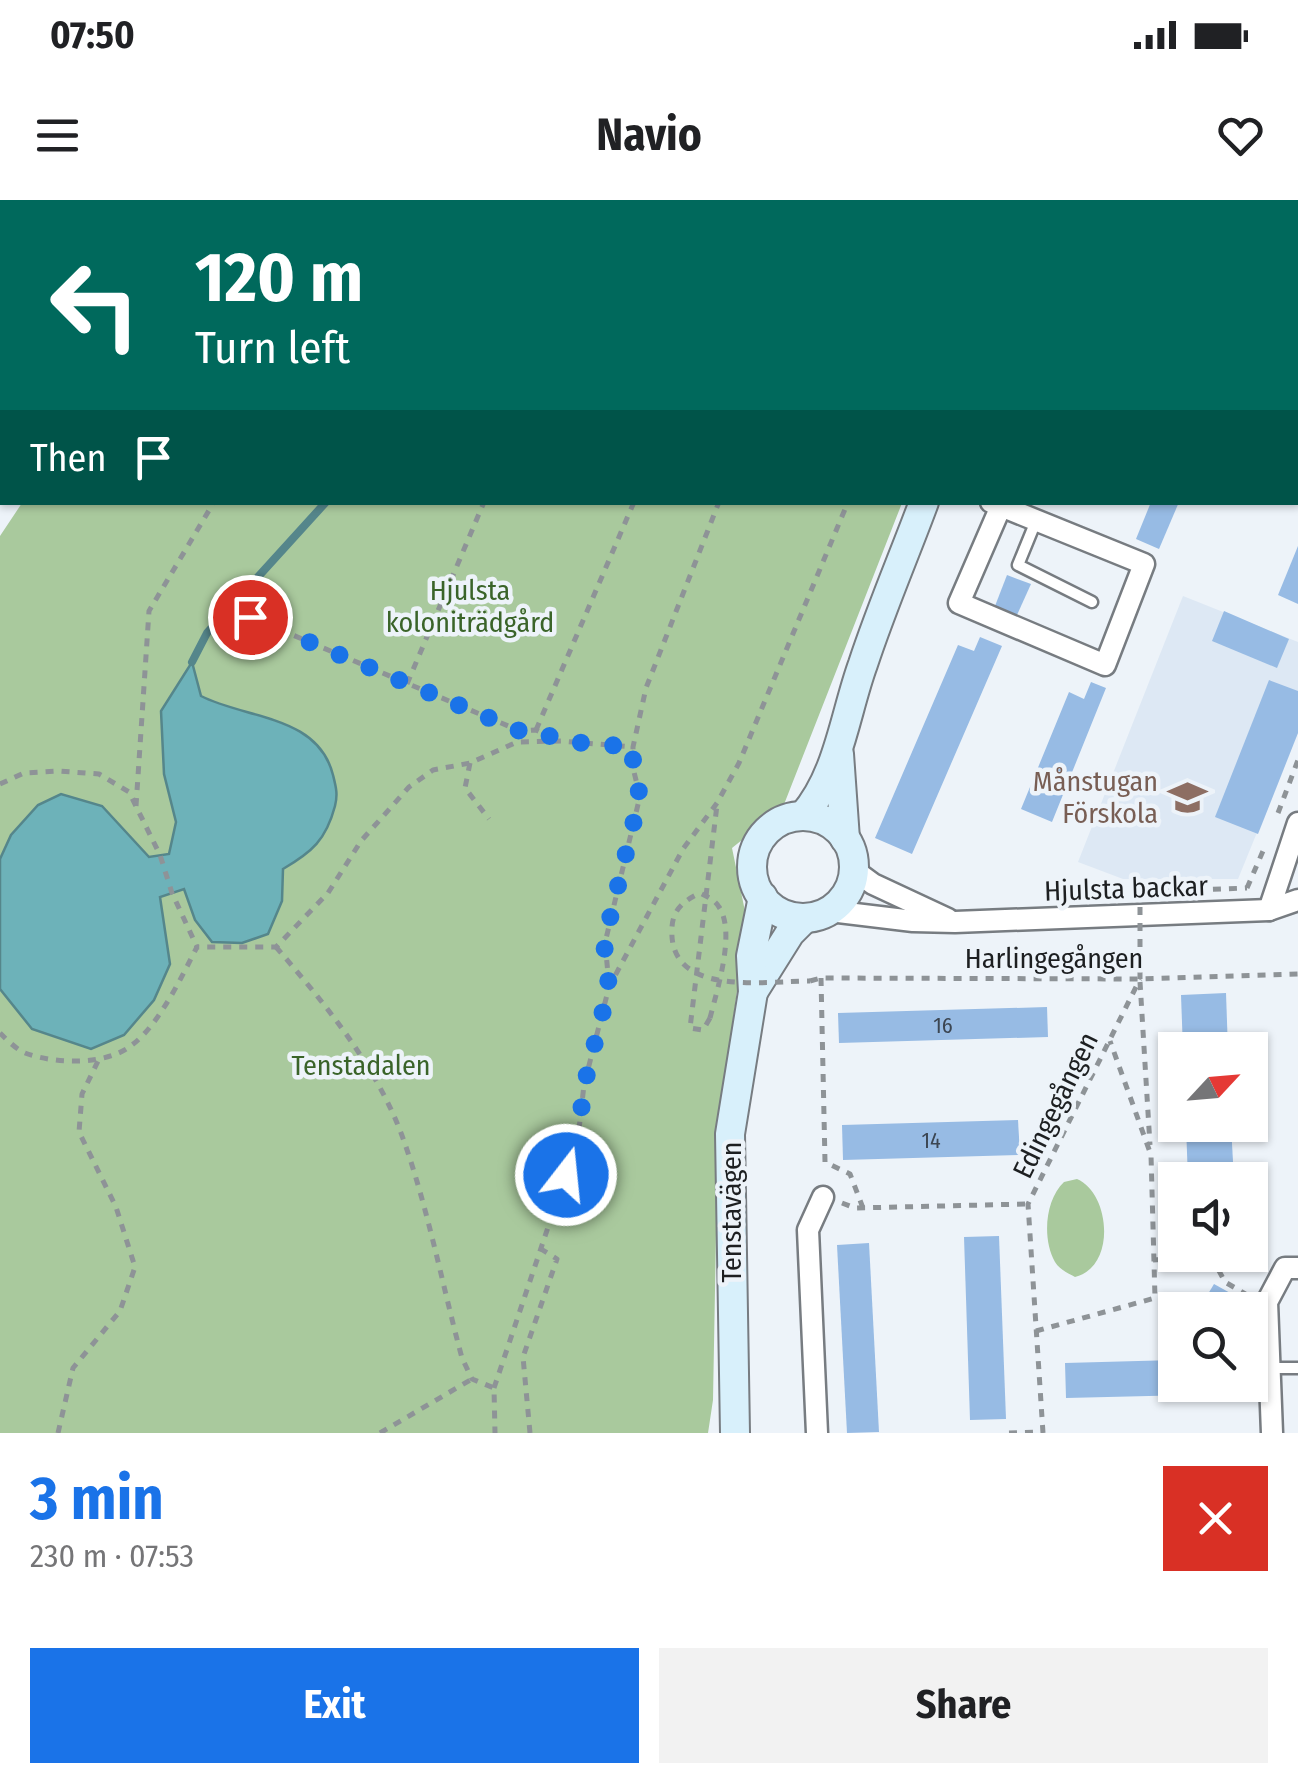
<!DOCTYPE html>
<html lang="en">
<head>
<meta charset="utf-8">
<style>
  body { margin:0; font-family:"Fira Sans Condensed",sans-serif; background:#f2f2f2; color:#202124; height:100vh; display:flex; flex-direction:column; font-size:38px; white-space:nowrap }
  * { box-sizing:border-box; margin:0 }
  p { font-size:32px; color:#757577 }
  .icon { flex:none; width:55px; height:55px; fill:none; stroke:currentColor; stroke-width:2; stroke-linecap:round; stroke-linejoin:round }
  .map { position:relative; height:1233px; overflow:hidden }
  .details { display:flex; flex-direction:column; background:#fff; flex:1 }
  .details>* { flex:none }
  .guide { position:absolute; left:0px; top:0px; width:1300px; height:305px; box-shadow:0 2px 8px #0004; background:#00695c; color:#fff; overflow:hidden }
  .needle { width:65px; rotate:64deg }
  .fabs { position:absolute; left:1158px; top:832px; display:grid; gap:20px }
  .fabs a { display:grid; place-items:center; width:110px; height:110px; border-radius:0px; background:#fff; box-shadow:0 2px 8px #0004; font-size:50px }
  .pin { position:absolute; display:grid; place-items:center; width:85px; height:85px; color:#fff; margin:-42px; border:5px solid #fff; border-radius:50%; box-shadow:0 2px 10px #0007 }
  .me { position:absolute; width:110px; margin:-55px; rotate:16deg; stroke-linejoin:round; filter:drop-shadow(0 0 8px #0008) }
  .turn { display:flex; align-items:center; gap:35px; height:210px; padding:0 30px; font-size:45px }
  .turn .icon { width:130px; height:130px; stroke-width:2.5 }
  .turn b { display:block; font-size:70px; line-height:85px }
  .then { display:flex; align-items:center; height:95px; padding:0 30px; background:#0003; gap:20px; font-size:38px }
  .round { display:grid; place-items:center; flex:none; width:105px; height:105px; border-radius:0px; background:#f2f2f2 }
  .summary { display:flex; align-items:center; justify-content:space-between; height:170px; padding:0 30px }
  h1 { font-size:60px; font-weight:700; line-height:75px; color:#1a73e8 }
  .cta { display:flex; gap:20px; margin-top:auto; padding:20px 30px }
  .cta a { flex:1; height:115px; border-radius:0px; background:#1a73e8; color:#fff; font-size:40px; font-weight:700; line-height:115px; text-align:center }
  .cta a+a { background:#f2f2f2; color:#202124 }
  .status { display:flex; justify-content:space-between; align-items:center; height:70px; padding:0 50px; background:#fff; direction:ltr }
  .status svg { height:28px; fill:currentColor }
  header { display:flex; justify-content:space-between; align-items:center; height:130px; padding:0 30px; background:#fff; font-size:45px; font-weight:700 }
  .map>svg:first-child { display:block }
</style>
</head>
<body>
<div class="status"><b>07:50</b><svg viewBox="0 0 49 12"><path d="M0 12V9h3v3zM5 12V6h3v6zM10 12V3h3v9zM15 12V0h3v12zM26 1h20v11H26zM47 4h2v5h-2z"/></svg></div>
<header><svg class="icon" aria-label="menu" viewBox="0 0 24 24"><path d="M4 6h16M4 12h16M4 18h16"/></svg>Navio<svg class="icon" aria-label="heart" viewBox="0 0 24 24"><path d="M12 20l-8-8c-3-5 5-10 8-4 3-6 11-1 8 4z"/></svg></header>
<div class="map">
<svg width="1298" height="1233" viewBox="0 0 1298 1233">
  <rect width="100%" height="100%" fill="#edf3f9"/>
  <path fill="#dde8f4" d="M1183,396L1298,442V532L1238,679H1123L1078,662Z"/>
  <g fill="#a9c99d">
    <path d="M210,0H1021L208,2Z"/>
    <path d="M22,303H902L783,607L732,648L747,721L718,925L713,1200L708,1233H0V336Z"/>
    <path d="M1077,979C1111,994 1116,1067 1075,1077C1068,1073 1060,1070 1055,1062C1042,1039 1045,1000 1064,982Z"/>
  </g>
  <path fill="#6db2b9" stroke="#55868b" stroke-width="2.5" d="M192,462L201,496C246,519 318,515 333,575C336,587 338,594 335,606C326,640 312,652 283,669L282,701L268,734L242,743L212,742L195,720L184,689L160,697L170,764L154,800L124,835L91,849L32,829L0,789V659L11,635L38,605L61,594L102,606L149,657L169,654L176,622L164,574L161,511Z"/>
  <g fill="none" stroke-linecap="round" stroke-linejoin="round">
    <g stroke="#55868b" stroke-width="8">
      <path d="M582,2L583,0"/>
      <path d="M192,462L207,433L326,302"/>
    </g>
  </g>
  <g fill="#97bbe4">
    <path d="M1151,302H1179L1159,349L1136,339Z"/>
    <path d="M1298,346V404L1278,395Z"/>
    <path d="M1007,375L1031,384L1017,415L995,406Z"/>
    <path d="M1224,411L1289,439L1277,468L1212,441Z"/>
    <path d="M980,437L1002,446L912,654L875,638L958,445L974,451Z"/>
    <path d="M1269,480L1298,491V533L1258,634L1215,617Z"/>
    <path d="M1091,482L1106,488L1052,622L1021,609L1069,492L1084,499Z"/>
    <path d="M1226,793L1228,850H1183L1181,795Z"/>
    <path d="M1047,807L1048,837L839,843L838,813Z"/>
    <path d="M1018,920L1020,955L843,960L842,925Z"/>
    <path d="M1186,925H1231L1234,980H1188Z"/>
    <path d="M999,1036L1006,1219L970,1220L964,1037Z"/>
    <path d="M869,1043L879,1232L847,1233L837,1045Z"/>
    <path d="M1214,1084L1241,1099L1236,1110H1226L1205,1099Z"/>
    <path d="M1175,1160V1185H1232V1194L1066,1198L1065,1163Z"/>
  </g>
  <g fill="none" stroke-linecap="round" stroke-linejoin="round">
    <defs>
      <g id="lane">
        <path d="M1036,321L1018,365L1092,402"/>
        <path d="M1270,1168H1298"/>
      </g>
      <g id="street">
        <path d="M991,302L1144,364L1105,465L959,403L1001,306"/>
        <path d="M854,670L873,684L948,719"/>
        <path d="M1269,710L1298,623"/>
        <path d="M830,711L913,721L955,722L1269,710L1298,700"/>
        <path d="M817,1233L808,1030L823,997"/>
        <path d="M1272,1233L1267,1102L1285,1068H1298"/>
      </g>
      <g id="secondary">
        <path d="M1051,2L1052,0"/>
        <path d="M839,554L845,639"/>
        <circle cx="803" cy="667" r="51"/>
        <path d="M803,616C839,575 845,513 863,464C881,409 904,356 924,302"/>
        <path d="M753,792L790,733L805,718"/>
        <path d="M735,1233L730,934L753,792L751,756L763,697"/>
      </g>
    </defs>
    <use href="#lane" stroke="#777c81" stroke-width="15"/>
    <use href="#street" stroke="#777c81" stroke-width="25"/>
    <use href="#secondary" stroke="#777c81" stroke-width="32"/>
    <g stroke="#8e9397" stroke-width="5" stroke-dasharray="8 8" stroke-linecap="butt">
      <path d="M922,0L923,2"/>
      <path d="M961,0L967,2"/>
      <path d="M988,0L990,2"/>
      <path d="M20,2L22,0"/>
      <path d="M395,2L397,0"/>
      <path d="M610,2L611,0"/>
      <path d="M793,2L794,0"/>
      <path d="M837,2L838,0"/>
      <path d="M978,2L980,0"/>
      <path d="M1015,2L1017,0"/>
      <path d="M0,35L2,31"/>
      <path d="M1298,143V144"/>
      <path d="M250,417L520,531L536,530L558,540"/>
      <path d="M407,484L484,302"/>
      <path d="M536,530L634,302"/>
      <path d="M470,563L465,588L489,619"/>
      <path d="M0,584L24,573L59,571L99,574L129,592L160,655L172,693L197,747"/>
      <path d="M136,606L149,411L214,302"/>
      <path d="M1278,613L1298,560"/>
      <path d="M1247,688L1263,651"/>
      <path d="M276,747C326,805 380,870 405,944C429,1013 443,1088 462,1158L472,1179L494,1188L495,1233"/>
      <path d="M821,778L825,962L850,974L863,1008"/>
      <path d="M810,781L821,778L1140,779L1298,774"/>
      <path d="M1140,782L1150,945"/>
      <path d="M609,784L605,743L640,596L633,568V547L646,488L719,302"/>
      <path d="M710,818L703,830L690,828L717,605"/>
      <path d="M0,833C7,840 16,849 25,853C55,864 106,866 132,845C159,825 182,776 197,747H276L328,693L361,641L409,587L433,570L470,563L517,542L561,541L633,547"/>
      <path d="M842,1003L855,1008L1028,1004"/>
      <path d="M1211,1056L1225,1082L1249,1096"/>
      <path d="M1153,1060L1226,1055L1260,1064"/>
      <path d="M1036,1131L1155,1098L1151,955L1110,841"/>
      <path d="M494,1188L578,938L584,885L609,787L683,649L717,603L739,563L848,302"/>
      <path d="M58,1233L73,1168L120,1111L135,1067L116,1007L79,932L82,894L99,859"/>
      <path d="M380,1233L472,1179"/>
      <path d="M530,1233L523,1157L557,1059L541,1049"/>
      <path d="M1009,1233L1042,1232"/>
      <path d="M1043,1233L1028,1004L1140,779"/>
    </g>
    <use href="#lane" stroke="#fff" stroke-width="10"/>
    <use href="#street" stroke="#fff" stroke-width="20"/>
    <use href="#secondary" stroke="#d8f0fb" stroke-width="28"/>
    <defs>
      <g id="rail">
        <path d="M67,2L68,0"/>
        <path d="M83,2L84,0"/>
        <path d="M113,2L114,0"/>
        <path d="M133,2L135,0"/>
        <path d="M0,111L2,107"/>
        <path d="M0,141L2,137"/>
        <path d="M0,187L2,183"/>
        <path d="M0,221L2,217"/>
      </g>
    </defs>
    <use href="#rail" stroke="#3e4043" stroke-width="11"/>
    <use href="#rail" stroke="#edf3f9" stroke-width="8" stroke-dasharray="22" stroke-linecap="butt"/>
    <g stroke="#8e9397" stroke-width="5" stroke-dasharray="8 8" stroke-linecap="butt">
      <path d="M1140,779V692L1247,688"/>
      <path d="M710,818C717,790 736,732 719,707C715,700 708,697 700,693C685,700 673,709 672,727C667,798 764,781 810,781"/>
    </g>
  </g>
  <g fill="none" stroke-linecap="round" stroke-linejoin="round">
    <path stroke="#1a73e8" stroke-width="18" stroke-dasharray="0 32.4" d="M250,417L520,531L536,530L561,541L633,547V568L640,596L604,743L609,787L584,886L578,938L566,975"/>
  </g>
  <defs>
    <symbol id="school-bare" viewBox="-9 -9 18 18"><path d="M0-5L7-2L0 1L-7-2ZM-4 1L0 2.5L4 1V4Q0 6-4 4Z" fill="#8d6e63" stroke="#edf3f9" stroke-width="2.5" paint-order="stroke"/></symbol>
  </defs>
  <g fill-rule="evenodd">
    <use href="#school-bare" x="1160" y="570" width="55" height="55"/>
  </g>
  <g text-anchor="middle" stroke-width="9" stroke-linejoin="round" paint-order="stroke">
    <g font-size="22" fill="#3c4652">
      <text x="943" y="833">16</text>
      <text x="931" y="948">14</text>
    </g>
    <g font-size="28" fill="#3a6429" stroke="#edf3f9">
      <text x="470" y="400">Hjulsta<tspan x="470" dy="32">koloniträdgård</tspan></text>
      <text x="361" y="875">Tenstadalen</text>
    </g>
    <g font-size="28" fill="#785e54" stroke="#edf3f9" text-anchor="end">
      <text x="1158" y="591">Månstugan<tspan x="1158" dy="32">Förskola</tspan></text>
    </g>
    <g font-size="28" fill="#1d1f21" stroke="#edf3f9">
      <text transform="translate(1126 688) rotate(-2)" y="10">Hjulsta backar</text>
      <text x="1054" y="768">Harlingegången</text>
      <text transform="translate(1055 905) rotate(-64)" y="10">Edingegången</text>
      <text transform="translate(731 1012) rotate(-90)" y="10">Tenstavägen</text>
    </g>
  </g>
</svg>
<div class="fabs">
<a><svg class="needle" viewBox="-14 -14 28 28"><path d="M0-13l5 13h-10z" fill="#e53935"/><path d="M0 13l5-13h-10z" fill="#757577"/></svg></a>
<a><svg class="icon" aria-label="sound" viewBox="0 0 24 24"><path d="M4 9h4l5-4v14l-5-4H4zM17 9q2 3 0 6"/></svg></a>
<a><svg class="icon" aria-label="search" viewBox="0 0 24 24"><circle cx="10" cy="10" r="6"/><path d="M15 15l6 6"/></svg></a>
</div>
<div class="pin" style="left:250px;top:417px;background:#d93025"><svg class="icon" aria-label="arrive" viewBox="0 0 24 24"><path d="M6 21V4h12l-3 4 3 4H6"/></svg></div>
<svg class="me" style="left:566px;top:975px" viewBox="-20 -20 40 40"><circle r="17" fill="#1a73e8" stroke="#fff" stroke-width="3"/><path d="M0-11L8 9 0 5-8 9z" fill="#fff"/></svg>
<div class="guide">
<div class="turn"><svg class="icon" aria-label="left" viewBox="0 0 24 24"><path d="M17 20v-9H6M10 6l-5 5 5 5"/></svg><div><b>120 m</b>Turn left</div></div>
<div class="then">Then<svg class="icon" aria-label="arrive" viewBox="0 0 24 24"><path d="M6 21V4h12l-3 4 3 4H6"/></svg></div>
</div>
</div>
<section class="details">
<div class="summary"><div><h1>3 min</h1><p>230 m · 07:53</p></div><a class="round" style="background:#d93025;color:#fff"><svg class="icon" aria-label="close" viewBox="0 0 24 24"><path d="M6 6l12 12M18 6L6 18"/></svg></a></div>
<div class="cta"><a>Exit</a><a>Share</a></div>
</section>
</body>
</html>
